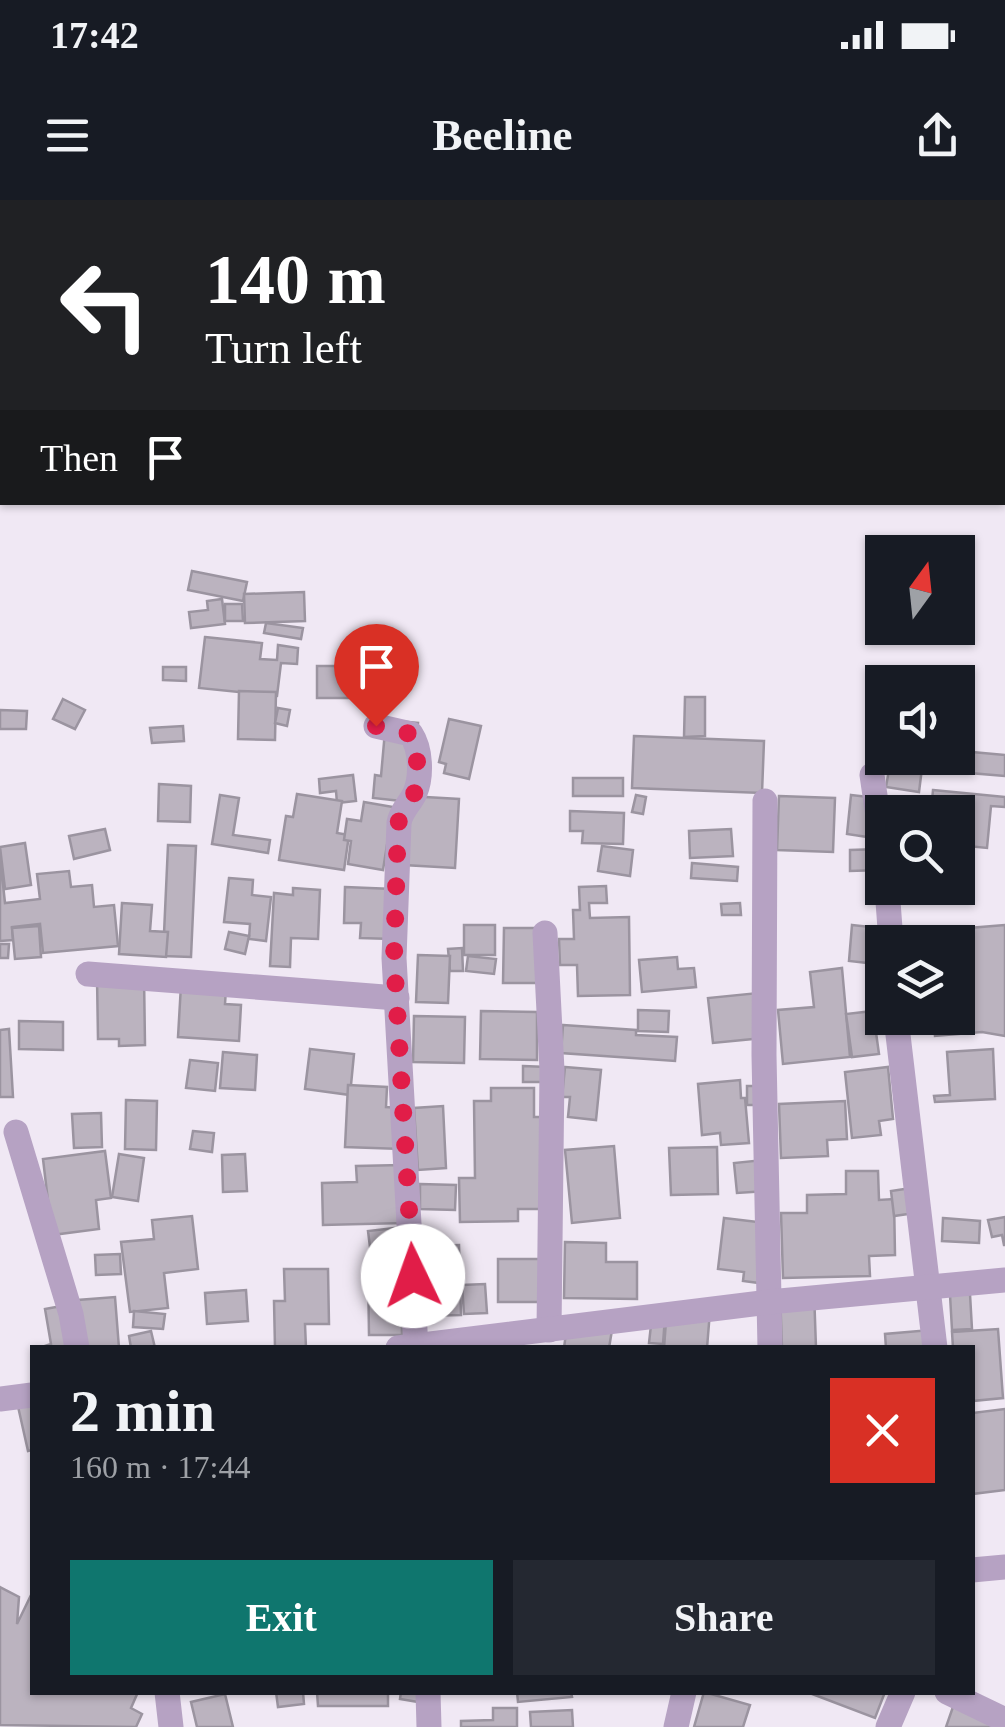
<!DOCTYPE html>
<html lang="en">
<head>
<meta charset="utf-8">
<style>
  body { margin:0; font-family:"Times New Roman",serif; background:#242831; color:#f1f3f6; height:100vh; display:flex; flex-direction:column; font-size:38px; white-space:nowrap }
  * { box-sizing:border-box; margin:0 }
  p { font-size:32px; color:#9ea1a6 }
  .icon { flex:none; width:55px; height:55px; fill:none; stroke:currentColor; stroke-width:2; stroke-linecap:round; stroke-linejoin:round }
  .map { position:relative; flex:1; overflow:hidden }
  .sheet { position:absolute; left:30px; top:1145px; width:945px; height:350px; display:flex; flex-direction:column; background:#171b24; border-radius:0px; box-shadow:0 2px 8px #0004 }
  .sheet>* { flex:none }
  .guide { position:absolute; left:0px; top:0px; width:1005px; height:305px; box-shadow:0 2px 8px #0004; background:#202124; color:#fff; overflow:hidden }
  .needle { width:65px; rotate:15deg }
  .fabs { position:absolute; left:865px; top:335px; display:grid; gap:20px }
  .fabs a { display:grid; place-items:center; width:110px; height:110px; border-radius:0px; background:#171b24; box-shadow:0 2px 8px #0004; font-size:50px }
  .pin { position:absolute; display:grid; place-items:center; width:85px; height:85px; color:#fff; margin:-102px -42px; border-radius:50% 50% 50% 0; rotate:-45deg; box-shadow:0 0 10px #0007 }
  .pin .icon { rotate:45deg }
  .me { position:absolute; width:110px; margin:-55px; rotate:357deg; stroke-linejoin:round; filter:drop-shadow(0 0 8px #0008) }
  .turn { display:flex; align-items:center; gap:35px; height:210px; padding:0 40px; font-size:45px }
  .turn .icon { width:130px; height:130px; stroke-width:2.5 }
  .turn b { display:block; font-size:70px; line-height:85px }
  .then { display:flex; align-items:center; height:95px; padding:0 40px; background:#0003; gap:20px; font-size:38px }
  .round { display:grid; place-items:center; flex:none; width:105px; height:105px; border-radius:0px; background:#242831 }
  .headline { display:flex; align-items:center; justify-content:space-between; height:170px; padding:0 40px }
  h1 { font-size:60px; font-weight:700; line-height:75px }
  .primary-button { display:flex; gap:20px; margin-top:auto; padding:20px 40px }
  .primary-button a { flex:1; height:115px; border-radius:0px; background:#0f766e; color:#fff; font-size:40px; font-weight:700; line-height:115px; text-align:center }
  .primary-button a+a { background:#242831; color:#f1f3f6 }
  .status { display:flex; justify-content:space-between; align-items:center; height:70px; padding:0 50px; background:#171b24; direction:ltr }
  .status svg { height:28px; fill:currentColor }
  header { display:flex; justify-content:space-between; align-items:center; height:130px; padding:0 40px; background:#171b24; font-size:45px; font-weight:700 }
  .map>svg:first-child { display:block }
</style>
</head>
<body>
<div class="status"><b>17:42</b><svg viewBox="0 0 49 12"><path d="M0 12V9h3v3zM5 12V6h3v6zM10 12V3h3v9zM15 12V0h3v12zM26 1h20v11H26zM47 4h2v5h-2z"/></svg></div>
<header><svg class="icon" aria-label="menu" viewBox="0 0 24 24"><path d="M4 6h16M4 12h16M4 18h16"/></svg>Beeline<svg class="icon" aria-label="share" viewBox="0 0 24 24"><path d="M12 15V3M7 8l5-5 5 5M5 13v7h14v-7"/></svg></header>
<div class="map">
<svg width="1005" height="1527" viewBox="0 0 1005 1527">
  <rect width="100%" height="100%" fill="#f0e8f4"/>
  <g fill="#bbb3bf" stroke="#9b94a0" stroke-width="2.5">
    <path d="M192,371L247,382L243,401L188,390Z"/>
    <path d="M304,392L305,421L245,423L244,394Z"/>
    <path d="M222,399L225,424L191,428L189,412L208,410L207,401Z"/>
    <path d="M225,404H242L243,421H225Z"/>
    <path d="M266,423L303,428L301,439L264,433Z"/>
    <path d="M205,437L262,443L260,459L277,460L278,445L298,448L297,464L281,463L277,496L199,488Z"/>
    <rect x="317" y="466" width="31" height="32"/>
    <path d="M163,467H186V481L163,480Z"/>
    <path d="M239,491L276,492L275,540L238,539Z"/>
    <path d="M685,497H705V536L684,537Z"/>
    <path d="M63,499L85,510L75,529L53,519Z"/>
    <path d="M278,508L290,510L287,526L275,523Z"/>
    <path d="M0,510L27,511L26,529H0Z"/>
    <path d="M449,519L481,526L469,579L444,573L446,564L439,562Z"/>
    <path d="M386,520L418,523L411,602L373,598L375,575L381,576Z"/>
    <path d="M183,526L184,541L152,543L150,528Z"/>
    <path d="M634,536L764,541L762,593L632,588Z"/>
    <path d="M972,552L1005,555V576L970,573Z"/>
    <path d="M891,558L923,560L919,592L886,587Z"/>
    <path d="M353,575L356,601L337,603L336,591L320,593L319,579Z"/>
    <rect x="573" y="578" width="50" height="18"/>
    <path d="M159,584L191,586L190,622L158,621Z"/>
    <path d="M933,590L1005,597V607L991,606L987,648L958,645V612H931Z"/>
    <path d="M297,594L342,601L337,633L349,635L344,670L279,660L286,616L293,617Z"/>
    <path d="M220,595L239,598L233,635L270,640L268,653L212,644Z"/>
    <path d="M636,595L646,597L643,614L632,612Z"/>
    <path d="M851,595L878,598L874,638L847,634Z"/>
    <path d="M408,596L459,599L455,668L404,665Z"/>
    <path d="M779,596L835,598L833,652L777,650Z"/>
    <path d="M364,602L393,607L383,670L348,664L351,641L344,640L347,619L361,621Z"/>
    <path d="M570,611L624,613L623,644L582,643L583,631H570Z"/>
    <path d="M105,629L110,650L74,659L69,636Z"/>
    <path d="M731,629L733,656L690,658L689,631Z"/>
    <path d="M25,643L31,685L5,689L0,647Z"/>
    <path d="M168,645L196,646L191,757L163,756Z"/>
    <path d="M602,646L633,650L630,676L598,671Z"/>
    <path d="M880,649L881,670L850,671V650Z"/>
    <path d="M0,657L5,703L40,699L37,674L69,671L71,687L92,685L94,707L114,705L118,746L43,753L40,724L12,727L13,740L0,741Z"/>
    <path d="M692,663L738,667L737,681L691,678Z"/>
    <path d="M229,678L253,680L252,695L271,697L266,741L249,739L250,724L224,722Z"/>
    <path d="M606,686L607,703H589L590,718L629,717L630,795L578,796L577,765H560L559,739H574L573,710H580L579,687Z"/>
    <path d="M345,687L393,689L392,739L360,738L361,723H344Z"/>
    <path d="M293,688L320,690L318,739L291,738L290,767L270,766L274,693L293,695Z"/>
    <path d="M122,703L152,705L150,731L168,732L166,757L119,754Z"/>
    <path d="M740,703L741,715H722L721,704Z"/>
    <rect x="464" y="725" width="31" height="30"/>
    <path d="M852,725L880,728L877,764L849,761Z"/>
    <path d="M1005,725V836L982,832L935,836L934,818H958V759L972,758L969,728Z"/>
    <path d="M39,726L41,757L15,759L12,728Z"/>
    <path d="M504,728H539V783H503Z"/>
    <path d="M229,732L249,736L245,754L225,749Z"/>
    <path d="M0,744H9L8,758H0Z"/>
    <path d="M462,748L463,771H450L448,749Z"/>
    <path d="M418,755L450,756L448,803L416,802Z"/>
    <path d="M468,756L496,759L494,774L466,771Z"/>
    <path d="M677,757L678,769L694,768L696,787L642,792L639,760Z"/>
    <path d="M842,768L850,857L783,864L778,810L814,807L810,772Z"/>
    <path d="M144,776L145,845L119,846V839H98L97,777Z"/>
    <path d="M181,785L226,789L225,804L241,805L239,841L178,837Z"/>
    <path d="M758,793L763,838L713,843L708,798Z"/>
    <path d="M638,810L669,811L668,832L638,831Z"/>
    <path d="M481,811L537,812V860L480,859Z"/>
    <path d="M873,811L879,854L852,857L846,814Z"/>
    <path d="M414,816L465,817L464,863L413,862Z"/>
    <path d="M19,821L63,822V850L19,849Z"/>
    <path d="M563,825L636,830V835L677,837L675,861L561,853Z"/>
    <path d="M9,829L13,897H0V830Z"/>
    <path d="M310,849L354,854L350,895L305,889Z"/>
    <path d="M993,849L995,899L935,902L934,896L950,895L947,852Z"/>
    <path d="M223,852L257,855L255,890L220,888Z"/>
    <path d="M190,860L218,863L215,891L186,888Z"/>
    <path d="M523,866L547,867V882H523Z"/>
    <path d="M565,867L601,870L596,920L568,917L570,897H562Z"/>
    <path d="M888,867L893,919L879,921L881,935L852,938L845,872Z"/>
    <path d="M740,880L741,898H745L749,943L721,945L720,933L702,935L698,884Z"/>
    <path d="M348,885L387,887L386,907L403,908L401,949L345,947Z"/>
    <rect x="747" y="886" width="19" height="19"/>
    <path d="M491,888H534V917H542L548,1009H518V1021L460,1022L459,978H475L474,901H491Z"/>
    <path d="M126,900L157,901L156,950L125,949Z"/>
    <path d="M845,901L847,939L827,940L828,956L781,958L779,904Z"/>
    <path d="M443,906L446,968L418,970L414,908Z"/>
    <path d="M101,913L102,947L74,948L72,914Z"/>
    <path d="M193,931L214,933L212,952L190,949Z"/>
    <path d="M614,946L620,1018L572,1023L565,950Z"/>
    <path d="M717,947L718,994L671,995L669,948Z"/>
    <path d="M105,951L111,998L96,1000L99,1029L52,1035L43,959Z"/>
    <path d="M119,954L144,958L138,1001L112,997Z"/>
    <path d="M245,954L247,991L223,992L222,955Z"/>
    <path d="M763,960L766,991L737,993L734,963Z"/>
    <path d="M401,965L403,1023L323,1025L322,983L357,982L356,966Z"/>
    <path d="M846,971H878L879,1000L894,999L895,1055L869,1056L870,1076L783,1078L781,1013H807V995L846,994Z"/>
    <path d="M420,984L456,985L455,1010L420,1009Z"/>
    <path d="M918,987L922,1012L894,1016L891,991Z"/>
    <path d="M192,1016L198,1069L164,1073L168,1108L130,1112L121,1042L154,1039L152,1020Z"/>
    <path d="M1005,1017V1045H1004L1002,1035L992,1037L988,1020Z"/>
    <path d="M724,1018L766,1023L759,1083L743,1081L744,1072L718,1069Z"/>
    <path d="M943,1018L980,1021L979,1043L942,1041Z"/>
    <path d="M404,1027L405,1043L370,1047L368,1031Z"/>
    <path d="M565,1042L606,1043V1062H637V1099L564,1098Z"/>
    <path d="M459,1045L461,1115L420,1116L419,1075H428L427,1046Z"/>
    <path d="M120,1054L121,1074L96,1075L95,1055Z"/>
    <path d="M498,1059H547L548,1102H498Z"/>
    <path d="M401,1066L402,1135H369L368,1067Z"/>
    <path d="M284,1069H328L329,1124H305L306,1148H275L274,1101H285Z"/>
    <path d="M485,1084L487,1113L464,1114L462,1085Z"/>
    <path d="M246,1090L248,1121L207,1124L205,1093Z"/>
    <path d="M814,1091L816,1148H782L780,1093Z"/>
    <path d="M970,1094L972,1129L952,1130L950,1095Z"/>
    <path d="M115,1097L119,1148H82L78,1100Z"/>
    <path d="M67,1105L75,1148H39L51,1144L45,1109Z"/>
    <path d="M667,1108L710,1111L707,1148H664Z"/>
    <path d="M134,1111L165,1114L163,1129L133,1127Z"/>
    <path d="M652,1116L665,1117L663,1144L649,1143Z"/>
    <path d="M568,1118L613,1124L609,1148H564Z"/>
    <path d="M998,1129L1003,1198L972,1201V1148H953L952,1132Z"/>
    <path d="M930,1130L932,1148H886L885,1134Z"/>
    <path d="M151,1131L155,1148H131L129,1136Z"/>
    <path d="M32,1198V1250L28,1251L17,1202Z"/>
    <path d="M1005,1209V1290L972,1294V1213Z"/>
    <path d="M0,1387L19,1397L17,1424L32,1393V1492H138L131,1508L142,1514L136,1527L0,1525Z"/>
    <path d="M276,1492H303L304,1504L278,1507Z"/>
    <path d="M317,1492H388V1506H318Z"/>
    <path d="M401,1492H419L418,1502L400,1499Z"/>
    <path d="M517,1492H571L572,1497L518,1502Z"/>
    <path d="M704,1492L750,1505L743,1527H694Z"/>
    <path d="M807,1492H885L875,1518Z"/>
    <path d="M225,1494L233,1527H197L191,1502Z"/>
    <path d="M954,1504L1005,1527H946Z"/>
    <path d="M493,1508H517V1527H461V1521L493,1520Z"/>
    <path d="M572,1510L573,1527H531L530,1512Z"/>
  </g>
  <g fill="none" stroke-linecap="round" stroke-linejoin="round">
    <g stroke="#b6a2c3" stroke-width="25">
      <path d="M376,526L411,534C421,549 422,576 415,593C410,604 401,610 399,623L394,758L416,1148"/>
      <path d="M872,575L882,643"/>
      <path d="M765,601L764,855L770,1148"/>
      <path d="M887,688L891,742"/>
      <path d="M545,733L552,870L549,1130"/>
      <path d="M88,774L397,798"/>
      <path d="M896,818L935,1148"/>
      <path d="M16,932L71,1114L77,1148"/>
      <path d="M398,1148L769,1102L1005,1080"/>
      <path d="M0,1199L32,1195"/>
      <path d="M972,1370L1005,1367"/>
      <path d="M167,1492L171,1527"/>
      <path d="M428,1492L429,1527"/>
      <path d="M947,1492L1005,1520"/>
      <path d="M676,1527L684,1492"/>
      <path d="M888,1527L903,1492"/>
    </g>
  </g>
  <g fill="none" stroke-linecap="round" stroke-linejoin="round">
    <path stroke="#e11d48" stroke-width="18" stroke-dasharray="0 32.4" d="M376,526L411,534L416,542L418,581L416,590L398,623L394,758L413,1076"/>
  </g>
</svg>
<div class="fabs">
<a><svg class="needle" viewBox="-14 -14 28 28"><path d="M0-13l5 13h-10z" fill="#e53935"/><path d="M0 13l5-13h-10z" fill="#9ea1a6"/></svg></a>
<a><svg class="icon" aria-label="sound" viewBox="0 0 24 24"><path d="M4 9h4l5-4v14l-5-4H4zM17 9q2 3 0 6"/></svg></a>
<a><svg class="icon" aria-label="search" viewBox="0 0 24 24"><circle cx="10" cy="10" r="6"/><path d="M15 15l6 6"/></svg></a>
<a><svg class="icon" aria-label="layers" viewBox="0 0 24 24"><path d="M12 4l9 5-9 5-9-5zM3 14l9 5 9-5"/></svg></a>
</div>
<div class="pin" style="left:376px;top:526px;background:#d93025"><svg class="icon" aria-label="arrive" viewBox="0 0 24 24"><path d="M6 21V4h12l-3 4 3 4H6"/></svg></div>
<svg class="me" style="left:413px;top:1076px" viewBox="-20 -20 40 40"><circle r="19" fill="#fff"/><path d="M0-13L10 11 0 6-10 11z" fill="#e11d48"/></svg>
<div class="guide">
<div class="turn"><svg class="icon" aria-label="left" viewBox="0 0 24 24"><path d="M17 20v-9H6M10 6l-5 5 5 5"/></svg><div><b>140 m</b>Turn left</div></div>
<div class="then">Then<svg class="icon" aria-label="arrive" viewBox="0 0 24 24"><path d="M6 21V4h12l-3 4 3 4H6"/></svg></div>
</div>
<section class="sheet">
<div class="headline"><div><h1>2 min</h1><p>160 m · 17:44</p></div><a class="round" style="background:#d93025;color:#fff"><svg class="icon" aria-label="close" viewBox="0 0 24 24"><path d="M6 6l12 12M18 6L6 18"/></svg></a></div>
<div class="primary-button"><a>Exit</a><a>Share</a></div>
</section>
</div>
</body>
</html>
